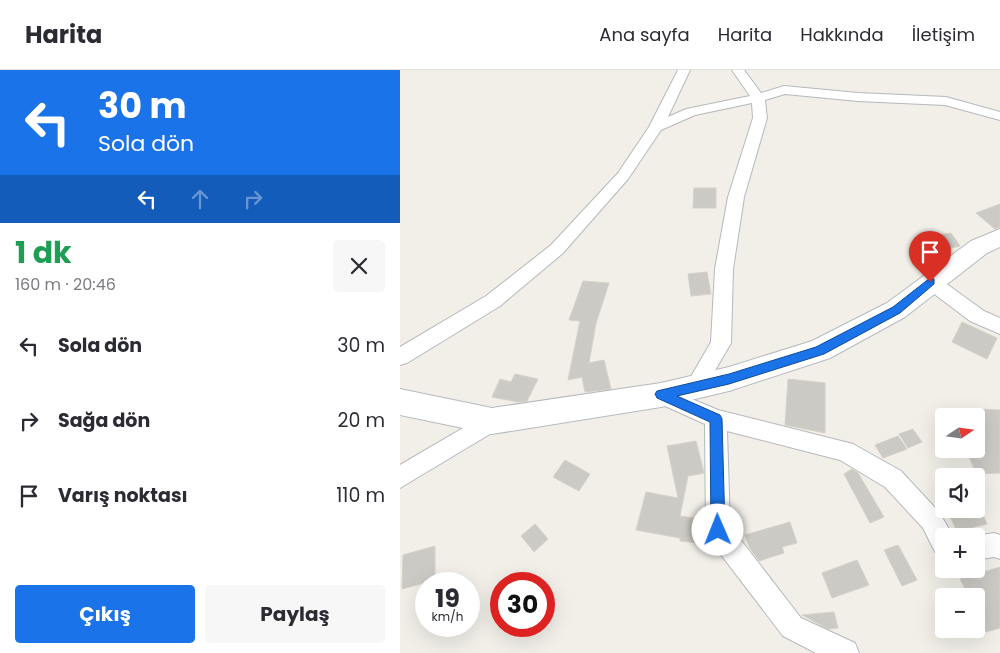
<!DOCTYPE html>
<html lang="tr">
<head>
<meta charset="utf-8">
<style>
  body { margin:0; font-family:Poppins,sans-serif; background:#f7f7f7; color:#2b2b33; height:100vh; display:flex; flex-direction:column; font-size:19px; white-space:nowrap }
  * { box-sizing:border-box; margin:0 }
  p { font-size:16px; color:#7c7c81 }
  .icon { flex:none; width:28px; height:28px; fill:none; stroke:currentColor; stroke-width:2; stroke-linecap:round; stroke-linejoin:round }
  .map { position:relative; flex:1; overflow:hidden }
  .details { display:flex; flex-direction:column; background:#fff; width:400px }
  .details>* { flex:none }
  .banner { background:#1a73e8; color:#fff; overflow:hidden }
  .needle { width:32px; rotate:77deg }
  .tools { position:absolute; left:535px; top:338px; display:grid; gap:10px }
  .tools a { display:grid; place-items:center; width:50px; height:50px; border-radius:5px; background:#fff; box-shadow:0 5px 20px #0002; font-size:25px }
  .speed { position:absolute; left:15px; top:502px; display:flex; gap:10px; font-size:25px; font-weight:700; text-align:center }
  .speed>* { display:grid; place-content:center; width:65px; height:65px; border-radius:50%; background:#fff; box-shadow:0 5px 20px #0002; line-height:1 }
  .speed small { font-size:12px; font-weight:400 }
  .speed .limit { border:8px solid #d22; background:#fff; color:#111 }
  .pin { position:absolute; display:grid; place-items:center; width:42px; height:42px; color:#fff; margin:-51px -21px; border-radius:50% 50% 50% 0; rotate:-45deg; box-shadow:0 0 5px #0007 }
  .pin .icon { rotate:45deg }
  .me { position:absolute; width:55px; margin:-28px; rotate:359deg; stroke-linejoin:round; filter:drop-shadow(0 0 4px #0008) }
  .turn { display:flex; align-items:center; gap:18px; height:105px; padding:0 15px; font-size:22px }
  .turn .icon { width:65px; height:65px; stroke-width:2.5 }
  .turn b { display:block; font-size:35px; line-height:42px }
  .lanes { display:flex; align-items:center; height:48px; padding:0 15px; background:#0003; justify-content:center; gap:25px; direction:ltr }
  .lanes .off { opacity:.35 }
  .round { display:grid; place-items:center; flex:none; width:52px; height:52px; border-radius:5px; background:#f7f7f7 }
  .headline { display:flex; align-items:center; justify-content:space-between; height:85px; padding:0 15px }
  h1 { font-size:30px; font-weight:700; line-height:38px; color:#1e9e55 }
  .button { display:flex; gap:10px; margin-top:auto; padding:10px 15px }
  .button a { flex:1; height:58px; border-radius:5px; background:#1a73e8; color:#fff; font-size:20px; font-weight:700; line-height:58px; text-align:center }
  .button a+a { background:#f7f7f7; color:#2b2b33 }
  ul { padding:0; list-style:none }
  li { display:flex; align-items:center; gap:15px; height:75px; padding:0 15px }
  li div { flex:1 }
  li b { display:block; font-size:19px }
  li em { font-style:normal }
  header { display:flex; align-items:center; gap:30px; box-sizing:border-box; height:70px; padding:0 25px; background:#fff; border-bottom:1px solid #e1e1e2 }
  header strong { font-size:24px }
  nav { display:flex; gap:28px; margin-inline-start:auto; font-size:18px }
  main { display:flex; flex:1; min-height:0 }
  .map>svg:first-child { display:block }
</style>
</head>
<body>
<header>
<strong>Harita</strong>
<nav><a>Ana sayfa</a><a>Harita</a><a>Hakkında</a><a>İletişim</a></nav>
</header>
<main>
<section class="details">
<div class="banner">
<div class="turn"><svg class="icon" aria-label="left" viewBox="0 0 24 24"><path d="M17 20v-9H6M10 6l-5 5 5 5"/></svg><div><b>30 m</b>Sola dön</div></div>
<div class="lanes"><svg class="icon" aria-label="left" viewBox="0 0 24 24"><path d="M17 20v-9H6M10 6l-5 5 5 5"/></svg><svg class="icon off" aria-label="ahead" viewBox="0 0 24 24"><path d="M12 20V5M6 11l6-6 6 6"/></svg><svg class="icon off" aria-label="right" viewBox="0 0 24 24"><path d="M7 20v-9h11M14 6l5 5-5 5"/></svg></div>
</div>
<div class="headline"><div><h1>1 dk</h1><p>160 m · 20:46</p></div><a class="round"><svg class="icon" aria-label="close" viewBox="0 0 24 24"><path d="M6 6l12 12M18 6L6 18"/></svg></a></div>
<ul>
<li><svg class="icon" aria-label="left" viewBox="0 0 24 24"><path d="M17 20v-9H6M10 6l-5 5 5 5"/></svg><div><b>Sola dön</b></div><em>30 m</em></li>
<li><svg class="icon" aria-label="right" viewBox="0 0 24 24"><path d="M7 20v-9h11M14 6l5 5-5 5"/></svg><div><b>Sağa dön</b></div><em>20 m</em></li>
<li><svg class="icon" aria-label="arrive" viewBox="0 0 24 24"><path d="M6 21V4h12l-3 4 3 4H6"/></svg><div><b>Varış noktası</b></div><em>110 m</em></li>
</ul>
<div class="button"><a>Çıkış</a><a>Paylaş</a></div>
</section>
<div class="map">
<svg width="600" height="583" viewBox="0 0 600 583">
  <rect width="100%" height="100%" fill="#f1efe8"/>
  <g fill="#cccac5" stroke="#d6d1c6">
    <path d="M294,118H316V138H293Z"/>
    <path d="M600,134V157L595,159L576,143Z"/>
    <path d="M551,163L560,176L541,180L532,166Z"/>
    <path d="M307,202L311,224L291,226L288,204Z"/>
    <path d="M183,211L209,213L196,253L189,293L204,290L211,319L185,322L182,307L168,310L180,251L169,250Z"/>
    <path d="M562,252L597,268L587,289L552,272Z"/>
    <path d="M115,304L138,309L127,331L118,332L92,327L100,309L111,312Z"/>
    <path d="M388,309L425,313V363L385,355Z"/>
    <path d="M576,339L600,340V403L576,404L566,379H576Z"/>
    <path d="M513,359L522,372L508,378L499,364Z"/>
    <path d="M498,366L507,379L483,388L475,375Z"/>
    <path d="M296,371L304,403L288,406L280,446L300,449L298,473L280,471V468L236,460L246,422L278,428L267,376Z"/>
    <path d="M165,390L190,404L179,421L153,407Z"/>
    <path d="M452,399L458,403L484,447L470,453L444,404Z"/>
    <path d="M546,439H580L587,454L557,461Z"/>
    <path d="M390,452L397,473L382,477L384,483L359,491L349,477L345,465Z"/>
    <path d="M135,454L148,469L134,482L121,466Z"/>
    <path d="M498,475L517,510L502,516L484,480Z"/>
    <path d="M35,476V510L2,519L3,485Z"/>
    <path d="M457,490L469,515L432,528L422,503Z"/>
    <path d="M600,497V558L586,562L576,542V526H569L560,509Z"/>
    <path d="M434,542L438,558L428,559L402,545Z"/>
  </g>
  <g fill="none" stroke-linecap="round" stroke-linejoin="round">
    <defs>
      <g id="street">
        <path d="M278,0H290L268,47L286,39L350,26L332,0H344L361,23L384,16L458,23L546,27L600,42V50L545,35L458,31L385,24L365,30L367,48L344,127L333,199L331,273L302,323L295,326L288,323L285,317L311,272L315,199L328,127L353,48L352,33L295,45L261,60L228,109L163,183L100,236L7,293L0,295V277L86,226L151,175L218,103L249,57Z"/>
        <path d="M531,205L537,207L584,241L600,248V264L570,251L525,217L522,212L525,207Z"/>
        <path d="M261,316L318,340L453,374L501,401L539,442L553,466H544V485L535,482L523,458L485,417L440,390L327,361L330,456L401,548L455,573L459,583H416L383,566L309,469L306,460L305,354L254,331L251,325L254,319Z"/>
        <path d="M92,341L100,344L103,351L100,358L0,418V395Z"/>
        <path d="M594,463L600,465V489L594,487L576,490V466H575Z"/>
      </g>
      <path id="secondary" d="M600,159V177L587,183L505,247L430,288L329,321L261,337L92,364L0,345V319L92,338L261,313L329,297L412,271L487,233L571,171Z"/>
    </defs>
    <use href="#street" stroke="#b5b8bc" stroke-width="2"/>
    <use href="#secondary" stroke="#b6babf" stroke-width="2"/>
    <use href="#street" fill="#fff" fill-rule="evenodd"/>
    <use href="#secondary" fill="#fff" fill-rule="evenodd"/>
  </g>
  <path fill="#1a73e8" stroke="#114b97" d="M530,208L534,209V214L500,243L424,284L329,314L277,326L320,345L322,349L325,460L323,465L318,467L313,465L311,460L310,352L257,328L255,324L257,321L329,304L416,277L493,237Z"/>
</svg>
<div class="tools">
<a><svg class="needle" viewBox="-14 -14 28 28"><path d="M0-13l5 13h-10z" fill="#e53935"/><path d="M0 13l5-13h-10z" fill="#7c7c81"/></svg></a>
<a><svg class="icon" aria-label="sound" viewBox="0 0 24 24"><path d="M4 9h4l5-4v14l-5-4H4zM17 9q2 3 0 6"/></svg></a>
<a>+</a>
<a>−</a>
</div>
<div class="speed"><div>19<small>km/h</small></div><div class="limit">30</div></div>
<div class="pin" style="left:530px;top:212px;background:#d93025"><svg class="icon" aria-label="arrive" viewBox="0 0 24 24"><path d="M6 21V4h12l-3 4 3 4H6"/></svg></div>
<svg class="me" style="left:318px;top:460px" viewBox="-20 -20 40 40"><circle r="19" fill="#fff"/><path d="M0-13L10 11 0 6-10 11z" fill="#1a73e8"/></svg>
</div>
</main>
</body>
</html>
